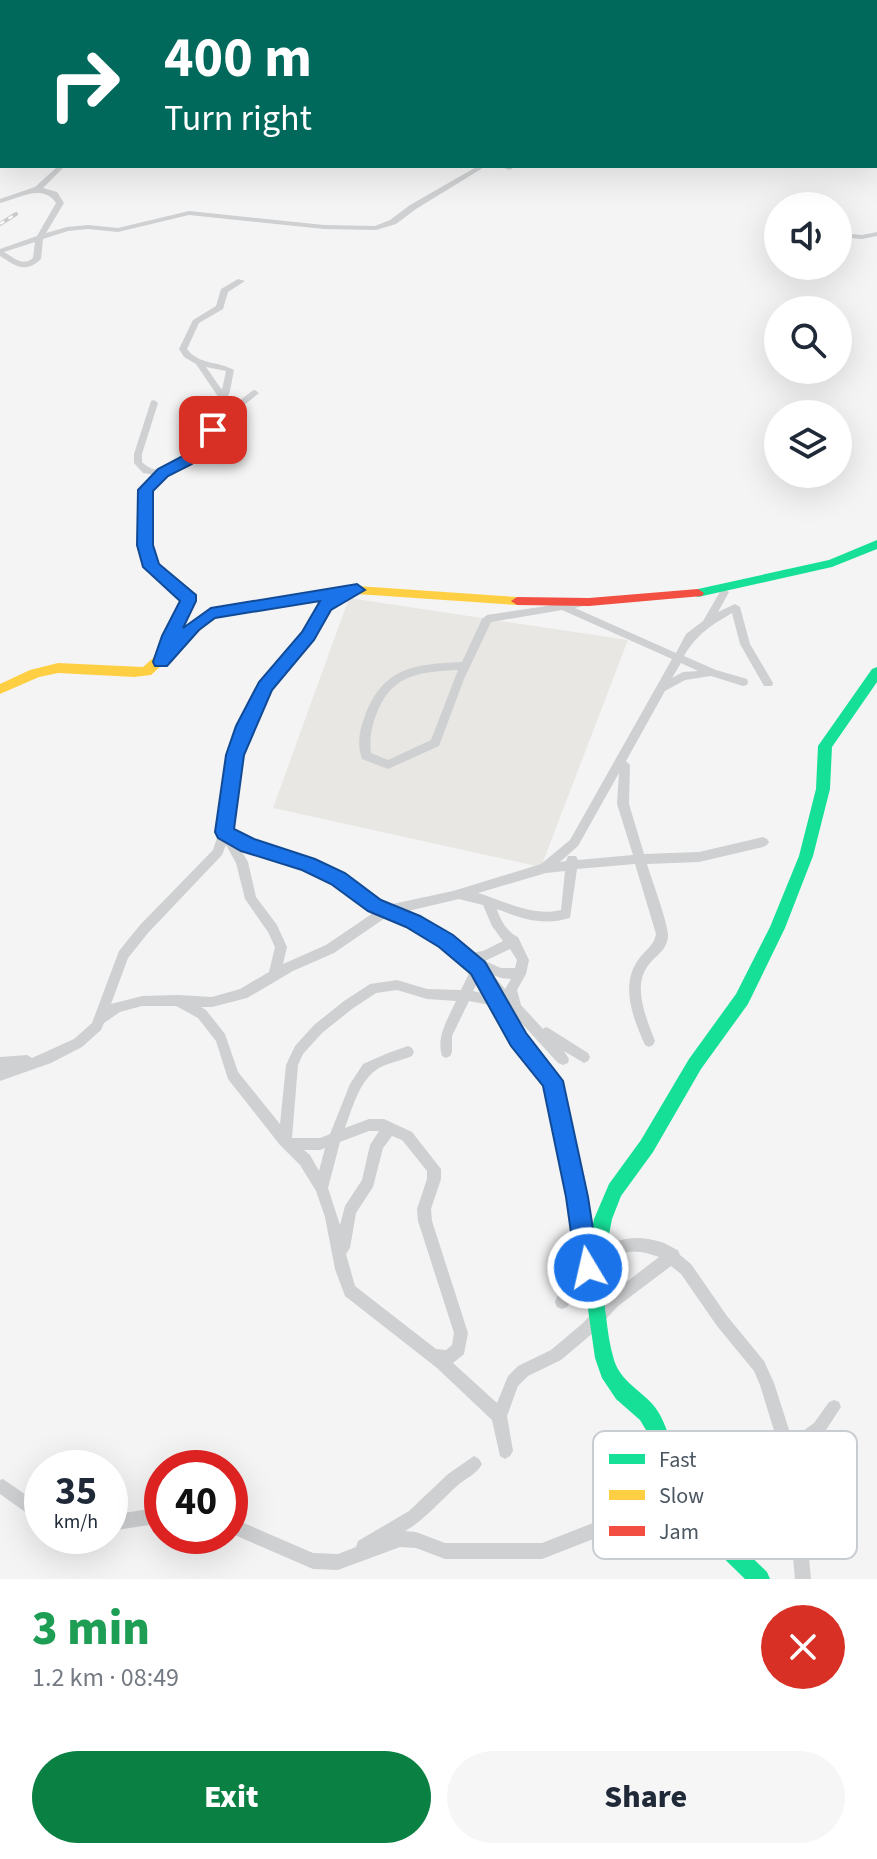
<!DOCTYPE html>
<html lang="en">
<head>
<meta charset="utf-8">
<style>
  body { margin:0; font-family:"Source Sans 3",sans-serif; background:#f6f6f7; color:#1f2937; height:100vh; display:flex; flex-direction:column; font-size:30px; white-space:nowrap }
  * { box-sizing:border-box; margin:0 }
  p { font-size:26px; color:#747a83 }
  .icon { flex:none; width:44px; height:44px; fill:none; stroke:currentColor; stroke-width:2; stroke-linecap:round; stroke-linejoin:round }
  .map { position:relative; height:1579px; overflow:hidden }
  .sheet { display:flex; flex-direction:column; background:#fff; flex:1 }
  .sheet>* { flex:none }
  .banner { position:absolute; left:0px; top:0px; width:878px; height:168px; box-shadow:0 8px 32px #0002; background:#00695c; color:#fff; overflow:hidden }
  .buttons { position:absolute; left:764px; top:192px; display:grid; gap:16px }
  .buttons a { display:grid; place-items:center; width:88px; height:88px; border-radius:50%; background:#fff; box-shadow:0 8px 32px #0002; font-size:40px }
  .speed { position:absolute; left:24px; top:1450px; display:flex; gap:16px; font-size:40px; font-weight:700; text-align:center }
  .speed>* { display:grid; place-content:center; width:104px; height:104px; border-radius:50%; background:#fff; box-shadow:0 8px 32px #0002; line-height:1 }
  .speed small { font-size:20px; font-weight:400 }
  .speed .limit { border:12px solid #d22; background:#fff; color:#111 }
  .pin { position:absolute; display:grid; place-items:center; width:68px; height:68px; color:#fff; margin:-34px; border-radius:16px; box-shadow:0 4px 12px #0006 }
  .me { position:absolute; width:88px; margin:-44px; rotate:351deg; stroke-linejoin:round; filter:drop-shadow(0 0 6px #0008) }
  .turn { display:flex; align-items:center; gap:28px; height:168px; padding:0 32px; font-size:36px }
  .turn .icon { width:104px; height:104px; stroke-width:2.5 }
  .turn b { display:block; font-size:56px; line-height:68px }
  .round { display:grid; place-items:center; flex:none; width:84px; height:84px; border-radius:42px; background:#f6f6f7 }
  .summary { display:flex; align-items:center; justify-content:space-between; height:136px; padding:0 32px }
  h1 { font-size:48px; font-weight:800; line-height:60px; color:#1e9e55 }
  .button { display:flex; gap:16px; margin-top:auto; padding:16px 32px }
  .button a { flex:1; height:92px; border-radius:48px; background:#0b8043; color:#fff; font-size:32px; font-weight:800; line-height:92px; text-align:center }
  .button a+a { background:#f6f6f7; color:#1f2937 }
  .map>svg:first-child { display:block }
</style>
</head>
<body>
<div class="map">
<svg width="877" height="1579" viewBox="0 0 877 1579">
  <rect width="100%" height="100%" fill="#f4f4f4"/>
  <path fill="#e8e7e3" d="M349,598L628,640L541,867L273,808Z"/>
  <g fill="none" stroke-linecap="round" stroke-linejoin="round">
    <g fill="#ced0d2" fill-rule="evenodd">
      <path d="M301,0H310L307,2H298Z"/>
      <path d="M556,0H562L561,2H555Z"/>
      <path d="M673,0H680L682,2H675Z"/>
      <path d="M2,16V20L0,21V17Z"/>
      <rect x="876" y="55" width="1" height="4"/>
      <rect x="0" y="75" width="2" height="4"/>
      <path d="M58,166H65L43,188L57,192L64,203L46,233L67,227L88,225L118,228L189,211L324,225L375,226L390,220L410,205L478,166H486L416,209L396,224L376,230L324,229L189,215L118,232L88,229L68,231L43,239L41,259C25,274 16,266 0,256V249L37,236L56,203C43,183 19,198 0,203V199L35,187ZM35,242L33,258C22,267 15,258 4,252Z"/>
      <path d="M497,166H510L513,168L510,170Z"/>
      <path d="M877,232V236L862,239L838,237L839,233L862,235Z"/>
      <path d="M238,279L245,281L228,292L223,309L199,323L187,349C199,365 218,361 234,370L230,391L220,416L252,391L255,390L259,393L226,420L190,463L166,475L150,491V545L155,565L193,595V601L175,636L166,662L161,666L156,662L165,636L183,601V596L146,567L140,545V490L156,475L143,473L134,463V454L151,401L154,400L158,403L142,454V462C167,487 196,445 211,427L208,425L219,398L196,364L184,357L179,349L193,320L216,306L221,289ZM206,367L226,371L222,390Z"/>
      <path d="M356,587L361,590L359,592L329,608L312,639L269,688L250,726L240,755L231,830L252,842L328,868L379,902L388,905L453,891L541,864L570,840L672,659L562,610L491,622L464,679L439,746L388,769L362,759C357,745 359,730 365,716C383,667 415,664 462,662L482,619L487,615L580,601L585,604L583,606L575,608L676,653L686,634L703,621L721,590L724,589L729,592L718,612L735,604L740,607L750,644L773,683L772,686H764L740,644L732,613C710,626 697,634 684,656L716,670L747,679L748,682L747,685L743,686L711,676L685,680L665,691L626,761L630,765L629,804L644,854L699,852L763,837L767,839L769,842L767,845L763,847L699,862L647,864C651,878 669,925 668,937C667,949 657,955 650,963C631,985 646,1017 655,1041L653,1045L649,1047L645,1045C633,1018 620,986 638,960C645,950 654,946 656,934L635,864L577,869L570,918C543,926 522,919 497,909C500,920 508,933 518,937L529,960L526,974L517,990L521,1005L543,1029L546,1027L550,1029L588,1053L590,1057L588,1061L584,1063L564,1051L569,1059L568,1063L563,1065L558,1063L505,1005L500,1007L469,1001L452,1036V1052L450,1056L446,1058L442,1056C436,1036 448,1019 456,1001L427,999L397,990L376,993L352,1009L322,1033L303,1054L298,1065L292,1138H320L330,1134L350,1084L363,1064L388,1053L408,1046L412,1048L414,1052L412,1056C401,1061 386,1063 376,1070C359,1082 352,1109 345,1128L369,1119H384L412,1132L441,1169V1179L431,1209L432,1221L468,1333L464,1354L453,1363L497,1403L508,1376L518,1366L551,1350L583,1323L608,1296L659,1257C651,1254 637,1250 628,1252C604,1255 581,1289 567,1307L562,1309L557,1307L555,1302L557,1297C585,1261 610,1226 661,1242C668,1244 672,1248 678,1250L680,1255L691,1264L727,1316L764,1361L774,1383L791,1436L795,1437L814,1423L829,1402L834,1400L839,1402L841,1407L824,1433L816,1440L844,1446L847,1451L844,1456L839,1459L795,1452L801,1470L811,1579H795L785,1470L780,1451L724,1467L678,1485L609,1533L542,1559H445L416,1548L400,1547L338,1570L313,1569L230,1533V1517L313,1553L338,1554L356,1547L358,1541L409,1511L448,1474L474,1456L479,1459L482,1464C477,1474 466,1478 458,1485C440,1501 426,1519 405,1531L416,1532L445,1543H542L598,1521L668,1474L724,1451L776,1437L760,1385L754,1371L717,1326L681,1274L671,1266L618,1306L593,1333L561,1360L528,1376L518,1386L507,1416L513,1451L510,1456L505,1459L500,1456L492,1420L437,1368L345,1296L335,1269L325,1217L316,1191L300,1165L280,1145L228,1079L216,1041L198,1018L176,1006H142L120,1012L104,1023L101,1030L82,1047L51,1063L0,1081V1057L27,1055L32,1058L74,1039L92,1023L119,951L140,925L213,850L219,832L230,755L240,726L260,686L304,634L322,604ZM681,663L698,671L683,672L672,678ZM458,670L431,740L388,760L371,753C369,738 372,724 378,710C394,673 422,672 458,670ZM619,773L617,804L633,855L578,860L576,856H568L566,861L560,862L578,846ZM226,845L236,863L245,899L268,932L275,947L269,972L240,989L212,997L178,995L142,996L111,1004L128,958L148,933L222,855ZM238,845L320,874L376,911L326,945L283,964L287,947L277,925L256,897L248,862ZM565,871L561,910C532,917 505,901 478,893L546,873ZM459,899L483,905L492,926L503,941L483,951L471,953C450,937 428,922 404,912ZM388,916C417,928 449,945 471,969L461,990L427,989L397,980L370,984L344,1001L314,1025L295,1046L286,1065L280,1124L238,1072L225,1034L206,1010L201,1007H212L247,998L293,971L334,953ZM510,949L517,960L515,968H501L485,961ZM493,975L501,978L511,979L505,989ZM480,978L496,996L473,991ZM369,1131H379L370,1145L362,1180L345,1206L340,1225L328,1188L340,1142ZM392,1136L402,1140L427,1171V1179L417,1209L418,1221L454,1333L452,1345L446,1350L436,1349L355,1286L346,1254L350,1248L356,1213L373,1187L383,1148ZM325,1148L319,1171L310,1155L304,1150H320Z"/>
      <path d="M3,1479L42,1506V1524L0,1494V1480Z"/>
      <path d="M162,1507V1523L110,1531V1515Z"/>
    </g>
    <g fill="#16e098" fill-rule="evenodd">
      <path d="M877,540V549L832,567L698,597L692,593L698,589L829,560Z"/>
      <path d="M877,667V682L832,747L830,789L813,856L785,928L748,1004L701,1069L653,1152L621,1196L612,1219L606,1250L597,1269C607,1299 605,1331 614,1360C621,1382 641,1390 654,1406C670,1426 671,1453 682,1475C701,1514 737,1542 767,1572L770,1579H745L701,1536L681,1511L666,1486L649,1435L640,1420L616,1399L602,1378L595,1358L585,1288L574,1254L568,1197L545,1084L512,1045L470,968L473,963L478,961L483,963L524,1035L561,1081L586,1197L590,1239L594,1219L609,1184L641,1140L689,1059L736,994L770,927L799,856L816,789L818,746L872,669Z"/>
    </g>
    <path fill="#ffcf43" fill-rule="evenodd" d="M357,586L517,597L523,601L517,605L357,594L215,617L151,675L134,677L58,673L39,677L0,694V684L30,670L58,663L143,667L207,610Z"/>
    <path fill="#f24e42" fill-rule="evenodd" d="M698,589L704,593L702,596L589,606L517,605L511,601L517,597L589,598Z"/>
    <defs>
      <path id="rail" d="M0,224L16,214"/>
    </defs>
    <use href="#rail" stroke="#c9cacc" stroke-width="4"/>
    <use href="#rail" stroke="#fff" stroke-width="2" stroke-dasharray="5" stroke-linecap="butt"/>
  </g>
  <path fill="#1a73e8" stroke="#114b97" stroke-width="2" d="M213,426L220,430L192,464L168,476L153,491V545L159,564L196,595V601L183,628L211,608L357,584L365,590L331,610L314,640L272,690L244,755L234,829L254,839L315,859L345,873L381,900L420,916L453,935L485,962L526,1033L563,1081L588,1197L599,1268L596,1276L588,1279L579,1276L576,1268L566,1197L543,1086L511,1046L471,974L439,947L406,927L368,911L331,884L302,870L241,851L218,838L215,832L226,755L236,726L259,682L302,632L320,601L215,618L199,630L167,666H155L153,662L162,636L180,601L143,567L137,545L138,490L158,469L181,457L208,427Z"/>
  <rect x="593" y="1431" width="264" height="128" rx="12" fill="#fff" stroke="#c9ccd0" stroke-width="2"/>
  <rect x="609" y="1454" width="36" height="10" fill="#16e098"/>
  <rect x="609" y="1490" width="36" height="10" fill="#ffcf43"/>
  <rect x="609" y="1526" width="36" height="10" fill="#f24e42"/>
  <g font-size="22" fill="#4a5661">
    <text x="659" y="1467">Fast</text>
    <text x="659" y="1503">Slow</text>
    <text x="659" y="1539">Jam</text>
  </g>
</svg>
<div class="buttons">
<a><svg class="icon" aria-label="sound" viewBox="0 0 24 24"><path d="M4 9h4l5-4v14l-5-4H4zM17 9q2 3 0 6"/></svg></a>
<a><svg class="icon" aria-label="search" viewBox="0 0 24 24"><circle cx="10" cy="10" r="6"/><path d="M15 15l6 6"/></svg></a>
<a><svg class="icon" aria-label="layers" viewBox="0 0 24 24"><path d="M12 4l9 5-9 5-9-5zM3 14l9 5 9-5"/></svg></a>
</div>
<div class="speed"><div>35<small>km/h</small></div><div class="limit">40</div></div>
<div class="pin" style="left:213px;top:430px;background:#d93025"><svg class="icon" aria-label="arrive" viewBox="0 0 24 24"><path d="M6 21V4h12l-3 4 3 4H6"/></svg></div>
<svg class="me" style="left:588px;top:1268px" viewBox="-20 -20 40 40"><circle r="17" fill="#1a73e8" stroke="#fff" stroke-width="3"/><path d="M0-11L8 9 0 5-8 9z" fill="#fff"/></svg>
<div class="banner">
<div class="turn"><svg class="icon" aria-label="right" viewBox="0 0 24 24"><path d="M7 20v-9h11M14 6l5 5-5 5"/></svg><div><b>400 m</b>Turn right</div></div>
</div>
</div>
<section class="sheet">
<div class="summary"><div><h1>3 min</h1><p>1.2 km · 08:49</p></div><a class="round" style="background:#d93025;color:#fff"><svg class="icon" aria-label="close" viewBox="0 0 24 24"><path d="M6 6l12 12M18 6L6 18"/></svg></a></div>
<div class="button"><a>Exit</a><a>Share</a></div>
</section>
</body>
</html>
